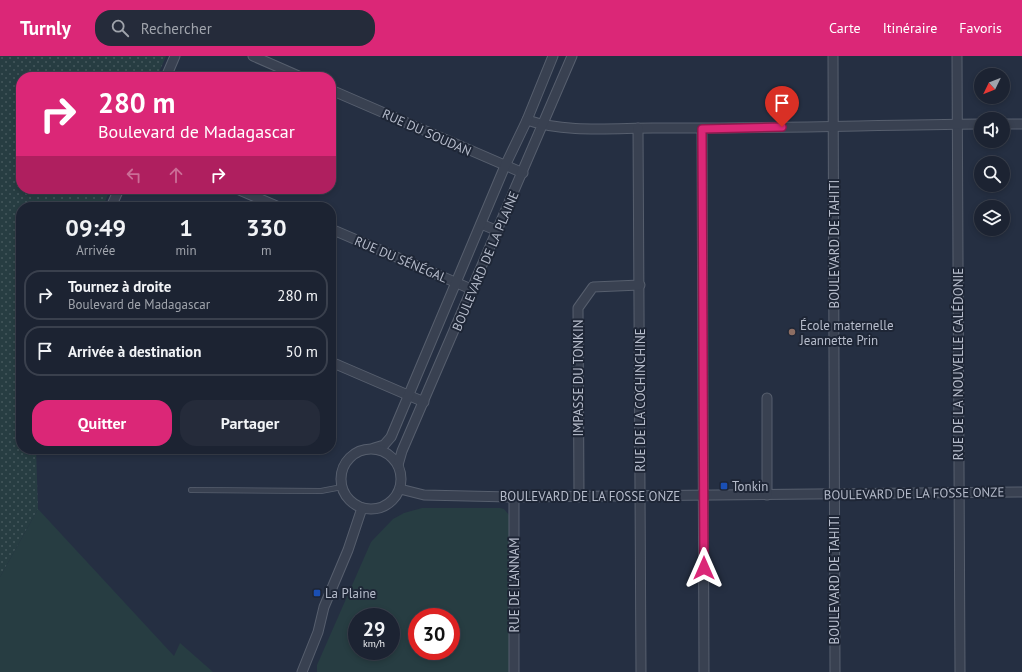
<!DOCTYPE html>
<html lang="fr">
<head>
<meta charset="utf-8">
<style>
  body { margin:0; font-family:"PT Sans",sans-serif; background:#252b3a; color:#f1f3f6; height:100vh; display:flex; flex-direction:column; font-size:15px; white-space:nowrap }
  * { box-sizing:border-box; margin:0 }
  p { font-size:13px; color:#a0a4ac }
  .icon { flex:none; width:22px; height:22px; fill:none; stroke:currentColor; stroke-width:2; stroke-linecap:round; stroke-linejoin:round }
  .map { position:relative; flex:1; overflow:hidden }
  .panel { position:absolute; left:16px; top:146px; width:320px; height:252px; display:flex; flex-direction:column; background:#1c2332; border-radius:16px; box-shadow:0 2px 6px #0003,0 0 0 1px #3a404d }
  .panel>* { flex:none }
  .banner { position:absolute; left:16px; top:16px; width:320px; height:122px; border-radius:16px; box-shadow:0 2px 6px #0003,0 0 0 1px #3a404d; background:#db2777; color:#fff; overflow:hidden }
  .needle { width:26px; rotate:227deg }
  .tools { position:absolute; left:974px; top:12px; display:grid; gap:8px }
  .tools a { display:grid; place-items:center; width:36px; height:36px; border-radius:50%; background:#1c2332; box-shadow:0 2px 6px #0003,0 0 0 1px #3a404d; font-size:20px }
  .speed { position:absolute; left:348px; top:552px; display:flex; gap:8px; font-size:20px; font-weight:700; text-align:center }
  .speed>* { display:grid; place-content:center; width:52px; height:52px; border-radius:50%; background:#1c2332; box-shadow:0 2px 6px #0003,0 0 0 1px #3a404d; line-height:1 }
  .speed small { font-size:10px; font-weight:400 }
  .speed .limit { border:6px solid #d22; background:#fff; color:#111 }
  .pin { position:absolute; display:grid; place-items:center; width:34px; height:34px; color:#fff; margin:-41px -17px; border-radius:50% 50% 50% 0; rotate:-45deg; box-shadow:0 0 4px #0007 }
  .pin .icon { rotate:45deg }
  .me { position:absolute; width:44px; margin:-22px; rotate:0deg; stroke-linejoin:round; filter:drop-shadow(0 0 3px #0008) }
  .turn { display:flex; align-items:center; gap:14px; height:84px; padding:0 16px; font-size:18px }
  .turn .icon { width:52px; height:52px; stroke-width:2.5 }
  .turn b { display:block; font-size:28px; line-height:34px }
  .lanes { display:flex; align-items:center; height:38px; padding:0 16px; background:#0003; justify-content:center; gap:20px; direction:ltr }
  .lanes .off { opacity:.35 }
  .eta { display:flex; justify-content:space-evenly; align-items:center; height:68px; text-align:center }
  .eta b { font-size:24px; font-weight:600; line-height:28px }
  .cta { display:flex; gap:8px; margin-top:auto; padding:8px 16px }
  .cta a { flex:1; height:46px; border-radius:16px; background:#db2777; color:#fff; font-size:16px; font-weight:600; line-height:46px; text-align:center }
  .cta a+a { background:#252b3a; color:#f1f3f6 }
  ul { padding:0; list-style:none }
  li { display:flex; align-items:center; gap:12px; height:50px; margin:0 8px 6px; padding:0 8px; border:2px solid #3a404d; border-radius:16px }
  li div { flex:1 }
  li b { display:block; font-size:15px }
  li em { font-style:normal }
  header { display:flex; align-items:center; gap:24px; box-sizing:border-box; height:56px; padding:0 20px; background:#db2777; color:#fff }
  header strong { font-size:19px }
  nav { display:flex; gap:22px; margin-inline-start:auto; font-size:14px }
  .search { width:280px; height:36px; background:#252b3a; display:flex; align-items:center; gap:10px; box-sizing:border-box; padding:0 14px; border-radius:16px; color:#a0a4ac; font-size:15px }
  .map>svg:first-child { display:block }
</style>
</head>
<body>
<header>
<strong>Turnly</strong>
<div class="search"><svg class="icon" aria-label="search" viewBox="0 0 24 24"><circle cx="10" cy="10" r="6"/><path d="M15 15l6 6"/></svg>Rechercher</div>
<nav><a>Carte</a><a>Itinéraire</a><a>Favoris</a></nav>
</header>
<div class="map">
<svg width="1022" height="616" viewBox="0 0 1022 616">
  <defs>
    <pattern id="grass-dots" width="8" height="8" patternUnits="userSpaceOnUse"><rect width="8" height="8" fill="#273d42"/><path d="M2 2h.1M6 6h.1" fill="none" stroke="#44575c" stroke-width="1.8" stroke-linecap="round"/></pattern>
  </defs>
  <rect width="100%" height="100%" fill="#252f42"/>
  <path fill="url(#grass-dots)" d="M0,0H166L157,21H21V133H110L103,151H21V393H36L38,453L0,521Z"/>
  <g fill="#273d42" fill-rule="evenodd">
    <path d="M422,452H500L504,453L509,459L510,616H317V609L371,486L393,463L404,457ZM357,561H391V595H357ZM417,561H451V595H417Z"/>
    <path d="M38,453L174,600L180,587L213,616H0V521Z"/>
  </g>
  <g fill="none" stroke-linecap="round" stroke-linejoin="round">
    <defs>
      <path id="lane" d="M191,434L321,435L342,431"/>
      <g id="street">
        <path d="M253,0L301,21"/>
        <path d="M833,0L835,616"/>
        <path d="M957,0L960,616"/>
        <path d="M166,21L175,0"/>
        <path d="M331,34L523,117"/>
        <path d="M527,64C564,77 614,72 653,72C762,73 872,69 981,68"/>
        <path d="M1003,68H1022"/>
        <path d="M638,72L641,616"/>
        <path d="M702,73L704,616"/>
        <path d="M237,133L279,151"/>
        <path d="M111,151L119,133"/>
        <path d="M481,168L498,175"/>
        <path d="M331,173L471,233"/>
        <path d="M331,306L424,346"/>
        <path d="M374,392L384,389L391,381L505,110L527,64L553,0"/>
        <circle cx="371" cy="423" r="30"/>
        <path d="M398,409L402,395L572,0"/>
        <path d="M400,433L424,439L514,441L1022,436"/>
        <path d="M767,439V342"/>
        <path d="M579,441L578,252L593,231L640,229"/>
        <path d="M302,616L318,576L324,551L348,494L362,452"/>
        <path d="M514,616V441"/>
      </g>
    </defs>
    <use href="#lane" stroke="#575f6e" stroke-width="6"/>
    <use href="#street" stroke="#575f6e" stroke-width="11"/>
    <use href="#lane" stroke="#394151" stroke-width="4.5"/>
    <use href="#street" stroke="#394151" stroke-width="9"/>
  </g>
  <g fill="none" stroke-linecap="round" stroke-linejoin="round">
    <defs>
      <path id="route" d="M704,512L702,73L782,71"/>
    </defs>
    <use href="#route" stroke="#8e194d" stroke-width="10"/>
    <use href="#route" stroke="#db2777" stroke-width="7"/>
  </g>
  <circle fill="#8d6e63" stroke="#1e2636" stroke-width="1.5" cx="792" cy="276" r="4"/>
  <g fill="#1a4fb4" stroke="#1e2636" stroke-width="1.5">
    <rect x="720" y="426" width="8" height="8" rx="2"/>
    <rect x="313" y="533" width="8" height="8" rx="2"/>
  </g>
  <g text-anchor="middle" stroke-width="4" stroke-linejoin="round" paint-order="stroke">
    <g font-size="13" fill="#b6bccb" stroke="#1e2636">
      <text transform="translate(427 76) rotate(24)" y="5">RUE DU SOUDAN</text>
      <text transform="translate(834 188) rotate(-90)" y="5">BOULEVARD DE TAHITI</text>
      <text transform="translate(401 203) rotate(23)" y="5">RUE DU SÉNÉGAL</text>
      <text transform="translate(485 205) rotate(-67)" y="5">BOULEVARD DE LA PLAINE</text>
      <text transform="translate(958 308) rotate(-90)" y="5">RUE DE LA NOUVELLE CALÉDONIE</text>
      <text transform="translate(578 322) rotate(-90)" y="5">IMPASSE DU TONKIN</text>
      <text transform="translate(640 344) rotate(-90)" y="5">RUE DE LA COCHINCHINE</text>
      <text transform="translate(914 437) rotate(-1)" y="5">BOULEVARD DE LA FOSSE ONZE</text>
      <text x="590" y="445">BOULEVARD DE LA FOSSE ONZE</text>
      <text transform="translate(834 524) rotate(-90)" y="5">BOULEVARD DE TAHITI</text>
      <text transform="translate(514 529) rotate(-90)" y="5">RUE DE L'ANNAM</text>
    </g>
    <g font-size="13" fill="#b6bccb" stroke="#1e2636" text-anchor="start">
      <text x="800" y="274">École maternelle<tspan x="800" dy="15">Jeannette Prin</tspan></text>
      <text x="732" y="435">Tonkin</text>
      <text x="325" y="542">La Plaine</text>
    </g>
  </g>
</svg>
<div class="tools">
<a><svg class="needle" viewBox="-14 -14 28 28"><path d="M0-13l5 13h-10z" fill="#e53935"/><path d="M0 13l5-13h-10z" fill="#a0a4ac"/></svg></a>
<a><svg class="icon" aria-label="sound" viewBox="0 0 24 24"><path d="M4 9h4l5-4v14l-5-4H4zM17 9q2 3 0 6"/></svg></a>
<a><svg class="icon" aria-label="search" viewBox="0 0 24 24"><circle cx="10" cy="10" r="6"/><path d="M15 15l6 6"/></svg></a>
<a><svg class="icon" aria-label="layers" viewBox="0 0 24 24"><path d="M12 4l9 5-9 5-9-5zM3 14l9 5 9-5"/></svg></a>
</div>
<div class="speed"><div>29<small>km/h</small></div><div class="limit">30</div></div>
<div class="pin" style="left:782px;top:71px;background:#d93025"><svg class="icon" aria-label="arrive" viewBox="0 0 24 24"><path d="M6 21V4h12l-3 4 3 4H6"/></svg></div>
<svg class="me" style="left:704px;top:512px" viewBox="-20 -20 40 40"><path d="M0-17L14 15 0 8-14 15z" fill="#db2777" stroke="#fff" stroke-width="4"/></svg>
<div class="banner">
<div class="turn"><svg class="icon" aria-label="right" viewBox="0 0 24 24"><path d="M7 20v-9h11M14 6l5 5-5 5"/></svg><div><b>280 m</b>Boulevard de Madagascar</div></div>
<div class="lanes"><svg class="icon off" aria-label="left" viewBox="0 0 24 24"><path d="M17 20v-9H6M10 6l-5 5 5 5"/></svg><svg class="icon off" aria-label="ahead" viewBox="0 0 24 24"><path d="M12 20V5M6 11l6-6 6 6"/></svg><svg class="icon" aria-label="right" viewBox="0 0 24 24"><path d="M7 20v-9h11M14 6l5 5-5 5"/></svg></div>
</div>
<section class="panel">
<div class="eta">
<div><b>09:49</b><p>Arrivée</p></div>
<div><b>1</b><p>min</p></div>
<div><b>330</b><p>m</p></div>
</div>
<ul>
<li><svg class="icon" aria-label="right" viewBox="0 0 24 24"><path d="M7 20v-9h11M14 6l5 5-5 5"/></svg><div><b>Tournez à droite</b><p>Boulevard de Madagascar</p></div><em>280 m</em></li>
<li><svg class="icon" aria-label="arrive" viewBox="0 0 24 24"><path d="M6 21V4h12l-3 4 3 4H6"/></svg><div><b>Arrivée à destination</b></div><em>50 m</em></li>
</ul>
<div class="cta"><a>Quitter</a><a>Partager</a></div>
</section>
</div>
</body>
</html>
